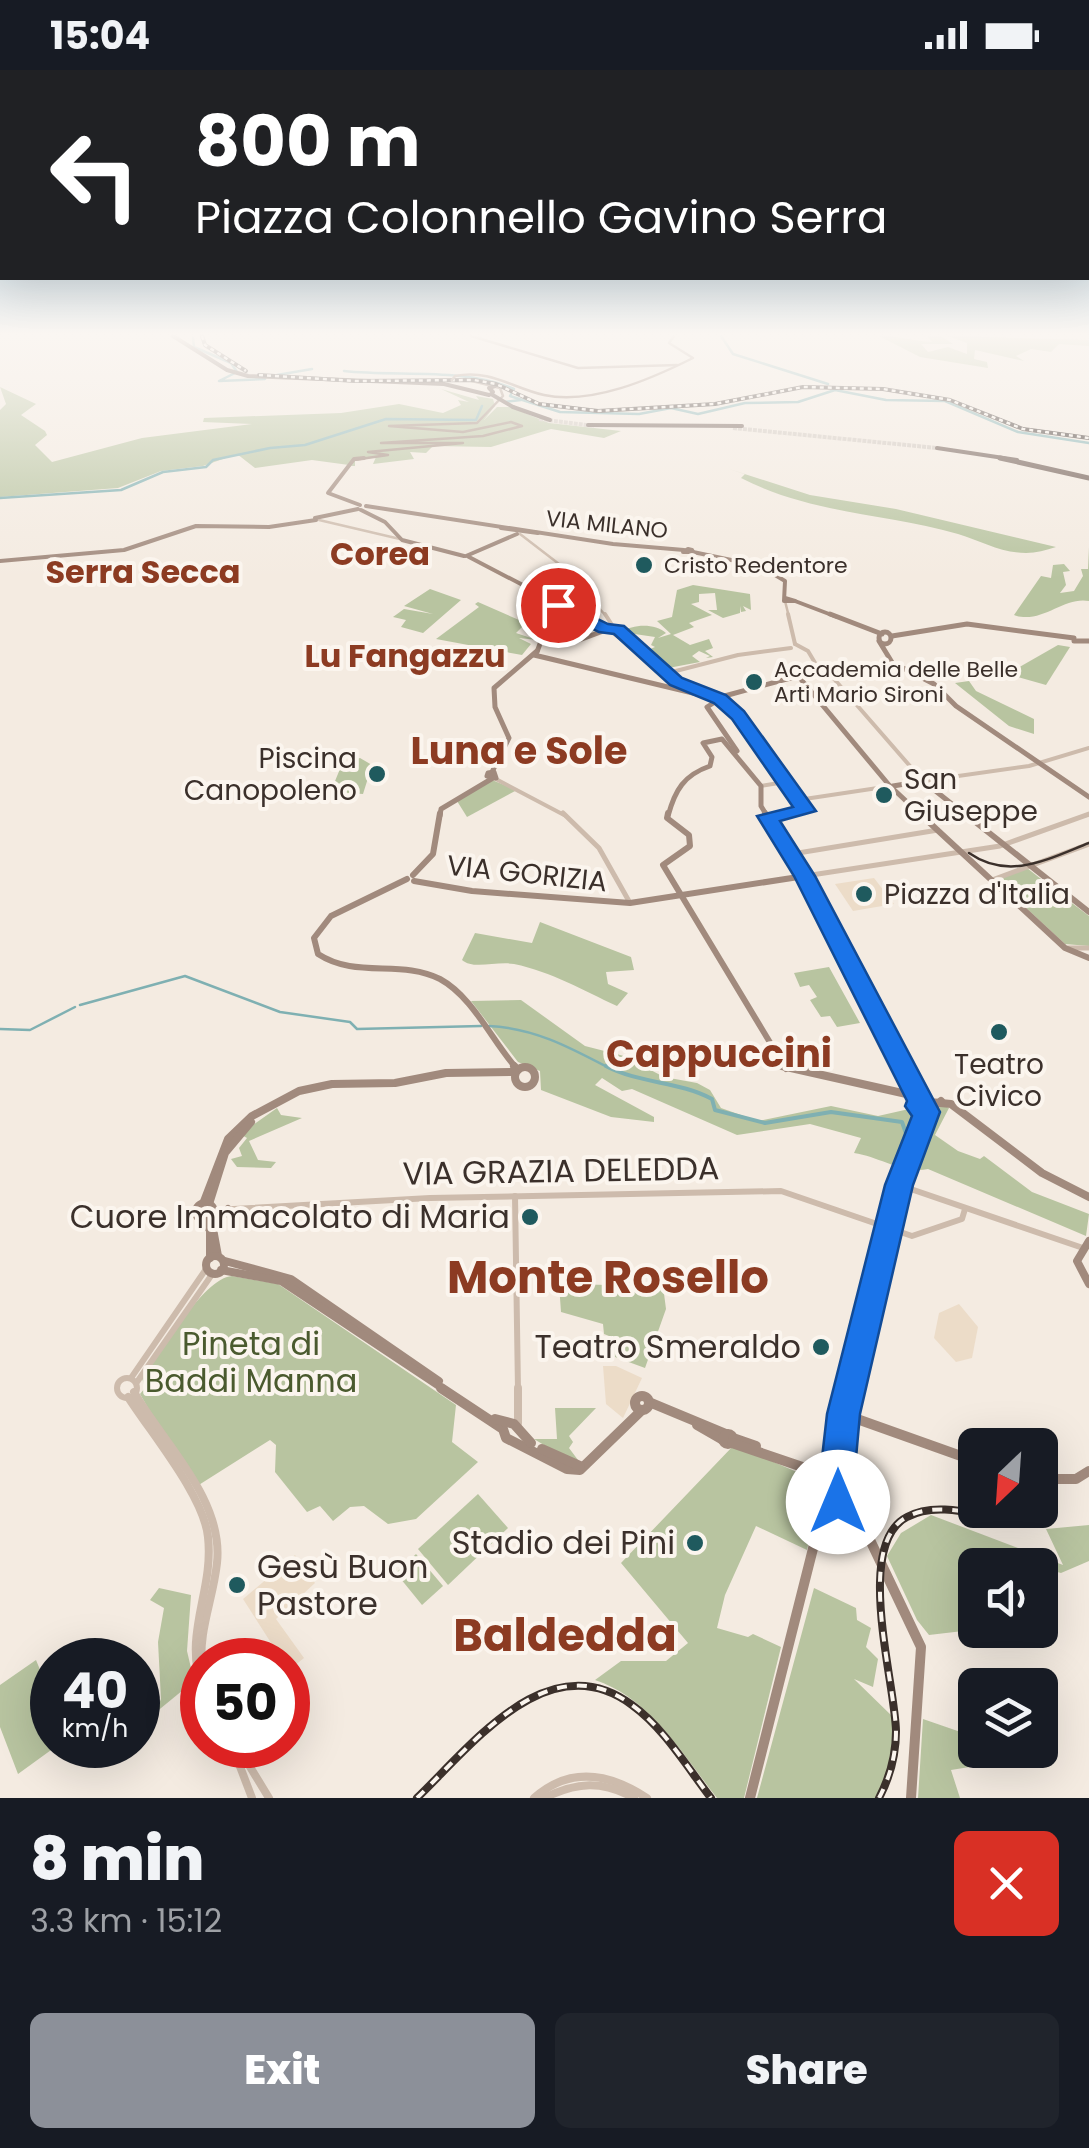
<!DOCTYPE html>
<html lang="en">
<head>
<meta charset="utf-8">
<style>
  body { margin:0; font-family:Poppins,sans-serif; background:#20242c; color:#f1f3f6; height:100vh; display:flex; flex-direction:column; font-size:38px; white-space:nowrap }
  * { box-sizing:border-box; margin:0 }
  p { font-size:32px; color:#9ea1a6 }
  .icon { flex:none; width:55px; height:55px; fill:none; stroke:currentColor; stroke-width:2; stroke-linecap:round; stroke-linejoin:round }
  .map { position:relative; height:1728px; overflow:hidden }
  .sheet { display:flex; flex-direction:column; background:#171b24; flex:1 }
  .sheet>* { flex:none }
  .top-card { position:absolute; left:0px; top:0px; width:1090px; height:210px; box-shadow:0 10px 40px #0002; background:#202124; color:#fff; overflow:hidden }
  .needle { width:65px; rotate:205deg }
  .buttons { position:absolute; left:958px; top:1358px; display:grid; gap:20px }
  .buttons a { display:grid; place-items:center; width:100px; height:100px; border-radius:15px; background:#171b24; box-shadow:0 10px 40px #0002; font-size:50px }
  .speed { position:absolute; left:30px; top:1568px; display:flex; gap:20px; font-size:50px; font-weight:700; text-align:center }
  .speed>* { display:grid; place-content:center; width:130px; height:130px; border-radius:50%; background:#171b24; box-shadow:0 10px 40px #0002; line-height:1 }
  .speed small { font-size:25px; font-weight:400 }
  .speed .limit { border:15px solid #d22; background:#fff; color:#111 }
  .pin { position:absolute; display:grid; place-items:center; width:85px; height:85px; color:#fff; margin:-42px; border:5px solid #fff; border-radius:50%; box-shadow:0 2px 10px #0007 }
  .me { position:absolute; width:110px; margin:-55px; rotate:0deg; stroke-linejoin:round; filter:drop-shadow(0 0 8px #0008) }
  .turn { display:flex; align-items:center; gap:35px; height:210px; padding:0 30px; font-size:45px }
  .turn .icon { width:130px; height:130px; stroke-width:2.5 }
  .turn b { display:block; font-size:70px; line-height:85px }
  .round { display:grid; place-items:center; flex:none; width:105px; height:105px; border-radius:15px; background:#20242c }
  .head { display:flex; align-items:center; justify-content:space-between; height:170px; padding:0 30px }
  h1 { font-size:60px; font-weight:800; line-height:75px }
  .action { display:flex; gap:20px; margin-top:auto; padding:20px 30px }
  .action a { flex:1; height:115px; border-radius:15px; background:#8c9099; color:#fff; font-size:40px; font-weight:800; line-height:115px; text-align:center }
  .action a+a { background:#20242c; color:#f1f3f6 }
  .status { display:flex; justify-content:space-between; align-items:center; height:70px; padding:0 50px; background:#171b24; direction:ltr }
  .status svg { height:28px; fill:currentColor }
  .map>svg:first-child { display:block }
</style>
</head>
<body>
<div class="status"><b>15:04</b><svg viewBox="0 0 49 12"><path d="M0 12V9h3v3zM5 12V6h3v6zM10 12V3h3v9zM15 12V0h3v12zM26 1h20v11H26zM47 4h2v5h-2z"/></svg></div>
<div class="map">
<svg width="1089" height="1728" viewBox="0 0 1089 1728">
  <rect width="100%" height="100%" fill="#f4ebe1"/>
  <g fill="#b8c4a0">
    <path d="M879,266C900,266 915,271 932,272L927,266H941L953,274H921L928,282L948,277L967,284V273L948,266L1089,270V276L1059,274L1051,282L1031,279L1016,286L1024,291L975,280L974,289L987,292L988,298L920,287Z"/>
    <path d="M0,317L36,334L21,345L45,361L47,365L35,375L52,392L142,368L252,354L203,352L204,348L341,343L399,334L443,343L461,335L458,330L469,332L441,319L479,330L476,326L493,329L495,336L484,350L497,337H510L549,353L621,361L604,368L551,359L491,377L433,376L426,383L410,382L414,389L373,394L376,387L355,391V396H351L356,387L349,395L312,390L255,398L237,384L203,396L161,401L118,418L0,427V340L6,334Z"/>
    <path d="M729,399L810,425L896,439L1056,477C1046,480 1036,483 1026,483C1001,483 981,471 958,464C885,443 810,444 741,408L745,404Z"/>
    <path d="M1089,477V531C1064,526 1041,555 1014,545L1041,506L1051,508L1053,495L1064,494L1070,501L1063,502L1066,515L1060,523L1074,521L1083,506L1081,499H1088Z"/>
    <path d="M693,515L750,524L751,540L743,536L746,541L741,542L740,536V543L723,548L708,540H717L715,523L699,524V532L691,534L712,545L689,553L694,557L673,565L690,575L709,569L713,578L705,581L713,587L706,588L710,586L699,581L692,586L700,592L663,599L643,582L655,577L651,575L655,567L621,562C633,554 655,553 666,563L658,568L671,564L657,551L672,547L677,520Z"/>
    <path d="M430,519L461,530L423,563L401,557L406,550L393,547L404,539L433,544L404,536Z"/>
    <path d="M478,532L526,553L516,563L537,570L519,568L531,574L522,585L436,569L479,537L475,534Z"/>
    <path d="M1058,575L1070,577L1046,615L1007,604Z"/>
    <path d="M969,611L976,621L1034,649V664L1009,656L955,613Z"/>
    <path d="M360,688L372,695L363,724L337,722L333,716L342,694Z"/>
    <path d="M492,710L517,720L467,747L457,731Z"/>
    <path d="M1027,798L1059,823L1022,834L996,810Z"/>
    <path d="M1064,827L1089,846V876L1065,874L1024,836Z"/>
    <path d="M540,852L631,887L634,900L606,902L608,914L628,923L617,936C582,920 552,902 514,894C496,891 473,900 462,890L475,863L532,873Z"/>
    <path d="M829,897L860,953L837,957L830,946L821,947L810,930L817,927L809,915L800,917L794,903Z"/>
    <path d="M521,930L585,976L624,986L664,1007L697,1013L710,1020L721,1038L758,1051L831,1036L878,1046L909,1039L923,1055L942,1035L949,1038L935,1065L958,1081L980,1089L984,1086L1032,1122L1089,1144L1086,1166L928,1099C903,1104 880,1087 854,1083L861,1068L810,1054L737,1065L632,1019L622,1021L602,1008L595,1015L654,1047V1052L611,1047L541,1020L540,1001L518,992L471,931Z"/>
    <path d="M277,1038L281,1045L302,1048L249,1071L258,1090L276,1092L271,1098L237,1097L231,1089L242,1086L239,1078L247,1068L240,1064Z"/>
    <path d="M232,1206L278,1214L456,1335L452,1372L478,1392L416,1449L388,1454L364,1436L350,1437L333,1451L320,1436L307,1442L275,1402L276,1375L270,1370L194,1418L140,1324L145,1318L142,1308C163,1283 201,1209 232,1206Z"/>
    <path d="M559,1214L663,1216L666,1239L645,1298L615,1287L614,1268L604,1264L603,1254L561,1242Z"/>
    <path d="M555,1338H596L569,1366L573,1372L569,1378L578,1390L572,1392L534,1369H557Z"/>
    <path d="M734,1375L811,1408L817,1432L807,1480L756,1456L725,1525L717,1558L748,1567L753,1564L781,1577L744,1728H717C683,1685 650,1628 595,1610L621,1591H666L688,1573L621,1493Z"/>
    <path d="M478,1424L508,1458L448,1515L418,1479Z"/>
    <path d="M931,1445L1063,1495L1046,1459L1089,1455V1491L1061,1503L991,1484L984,1495H975C975,1523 960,1530 963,1561L929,1565L917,1550L887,1486L901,1463Z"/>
    <path d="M416,1484L443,1516L422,1535L396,1503Z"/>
    <path d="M159,1518L191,1525L187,1581L194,1611L155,1643L161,1629L158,1572L164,1538L150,1530Z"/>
    <path d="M814,1518L856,1538L857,1550L871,1558L866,1577L878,1589L873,1617L854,1609L893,1647C894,1676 890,1703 876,1728H757Z"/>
    <path d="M36,1590L52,1629V1675H58L18,1704L0,1657V1615Z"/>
    <path d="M923,1649L975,1667V1680H983L988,1694L951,1700L960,1728H918Z"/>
  </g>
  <g fill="#ecdcc8">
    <path d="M874,808L894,834L853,841L835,814Z"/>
    <path d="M959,1234L978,1257L972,1288L956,1292L934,1268L939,1243Z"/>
    <path d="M603,1296H616L642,1308L623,1348L606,1334Z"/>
    <path d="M295,1485L315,1513L276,1549L304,1588L289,1600L288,1590H282L243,1529Z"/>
  </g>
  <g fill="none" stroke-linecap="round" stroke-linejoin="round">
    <g stroke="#7fb0b2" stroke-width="2.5">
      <path d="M721,266L733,284L828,314"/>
      <path d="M193,268L194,277L231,293L237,302L219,311L265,309"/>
      <path d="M344,301C398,307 464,297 514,319L510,326L560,342L639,344L671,338L698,344L745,333L798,332L835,320L886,330L945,331L1018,362L1089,373"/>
      <path d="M277,305L312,299"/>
      <path d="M504,332L521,330"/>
      <path d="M0,428L121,420L163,402L206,397L213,390L270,378L305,375L386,349L476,350L482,336"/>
      <path d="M80,935L185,906L280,942L350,952L357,959L481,956"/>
      <path d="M489,956C535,958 571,978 611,999"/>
      <path d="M0,959L30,960L75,937"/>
    </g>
    <path stroke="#7fb0b2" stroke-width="4" d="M606,996C640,1014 679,1011 712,1029L715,1040L765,1053L831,1042L902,1052L908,1069"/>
    <g stroke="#cfc6bd" stroke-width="4" stroke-dasharray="4 1" stroke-linecap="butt">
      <path d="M539,349L594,356"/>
      <path d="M733,358L937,378"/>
    </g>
    <g stroke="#cdbbac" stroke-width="2.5">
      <path d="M319,450L400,469"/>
      <path d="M520,464L559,494L607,547"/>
      <path d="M785,531L789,547"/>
    </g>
    <g stroke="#cdbbac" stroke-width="4">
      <path d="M605,544L614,558"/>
      <path d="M788,544L795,574"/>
      <path d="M795,574L808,581L821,603"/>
      <path d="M828,602L923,711L1029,696L1089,678"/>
      <path d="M668,603L738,585L791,578"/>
      <path d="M721,631L732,637L805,741L771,746"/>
      <path d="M494,708L566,746"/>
      <path d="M761,716L785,712"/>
      <path d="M798,730L891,716"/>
      <path d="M1084,746L1089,744"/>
    </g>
    <g stroke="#cdbbac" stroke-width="5">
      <path d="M563,743L599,778L630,833"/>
      <path d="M768,746L789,743"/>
      <path d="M792,784L938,760"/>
      <path d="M805,806L1000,776L1089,744"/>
      <path d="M992,810L1089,774"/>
      <path d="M1068,878H1089"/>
    </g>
    <g stroke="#cdbbac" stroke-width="6">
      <path d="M899,1115L1083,1178"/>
      <path d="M515,1126L518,1320"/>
      <path d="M216,1140L430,1128L781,1121L912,1166L962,1149L965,1139"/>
      <path d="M131,1308L206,1199"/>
      <circle cx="127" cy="1318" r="10"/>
      <path d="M137,1312L213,1203"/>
    </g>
    <g stroke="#cdbbac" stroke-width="8">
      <path d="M518,1318V1353"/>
      <path d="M134,1322C163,1373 224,1429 217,1493C213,1530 198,1561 202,1599"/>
      <path d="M128,1327C151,1363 204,1426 208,1467C214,1522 183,1561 202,1619"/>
      <path d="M221,1675L223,1683L231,1687L245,1675"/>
      <path d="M241,1682L269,1728"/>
      <path d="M236,1686L252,1728"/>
      <path d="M534,1728C570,1696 609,1703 647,1728"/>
      <path d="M544,1728C577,1712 602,1710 634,1728"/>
    </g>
    <g stroke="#a18a7d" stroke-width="2.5">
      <path d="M471,266L578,298L677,295"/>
      <path d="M455,306C491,299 512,318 544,325C592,335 651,309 693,288L669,273L674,266"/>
      <path d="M353,390L388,385L368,382L463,373H381L483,366L522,356L511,352L463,362L389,356L477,353L503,326L500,318L468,310L436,311L452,310"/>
    </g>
    <g stroke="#a18a7d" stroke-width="4">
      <path d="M360,435L328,423L354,389L364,388"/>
      <path d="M366,436L613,474L684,480"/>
      <path d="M361,440L385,452L402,470L464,486"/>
      <path d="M315,448L358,439"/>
      <path d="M501,458L538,463"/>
      <path d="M688,479L692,480L693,482H683Z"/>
      <path d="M693,482L760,496L785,511L784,531H795L785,528"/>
      <path d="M466,486L517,464"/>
      <path d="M469,487L584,547"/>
      <path d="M0,491L124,480L196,456L269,457L316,450"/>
      <path d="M795,531L837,547"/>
    </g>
    <g stroke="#a18a7d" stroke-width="5">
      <path d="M580,544L612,561"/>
      <path d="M830,544L882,564"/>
      <path d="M613,562L664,601"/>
      <circle cx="885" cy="568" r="6"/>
      <path d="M551,565L571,573L606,560"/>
      <path d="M892,566L967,554L1074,568"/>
      <path d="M879,571L893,594"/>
      <path d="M1074,571H1089"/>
      <path d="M537,582L541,571L578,545"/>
      <path d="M534,585L697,624"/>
      <path d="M665,604L684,618"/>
      <path d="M799,607L889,715L922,746"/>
      <path d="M717,628L798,606L899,596L934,614L956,636L1089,727"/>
      <path d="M715,632L707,637L737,681L733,682"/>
      <path d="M492,702L509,668L495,637L494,618L537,581"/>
      <path d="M494,702L496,708L487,706L488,703Z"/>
      <path d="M893,716L923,711L967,746"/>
      <path d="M440,746L441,739L493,708"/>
      <path d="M668,746C675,720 684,705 710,696L712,687L703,673L722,669L761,716V736L767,746"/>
    </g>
    <g stroke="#a18a7d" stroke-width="6">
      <path d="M668,743L667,748L689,765L690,776L663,795L786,999"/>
      <path d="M765,743L805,806L902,999"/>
      <path d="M919,743L1065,878L1089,888"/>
      <path d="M964,743L1089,842"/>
      <path d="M413,805L433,784L440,743"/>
      <path d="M407,809L331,846L314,868L318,884C356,909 401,889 440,909C473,927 492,971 517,999"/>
      <path d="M414,811L472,821L630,833L805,806"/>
    </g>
    <g stroke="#a18a7d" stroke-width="8">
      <path d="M514,996L518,1000"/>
      <path d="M782,996L911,1025L918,1032"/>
      <path d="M900,996L922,1030"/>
      <circle cx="525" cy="1007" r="10"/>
      <path d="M926,1042L919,1038V1031L951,1034L1042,1103L1089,1127"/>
      <circle cx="205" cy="1142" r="9"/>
      <path d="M203,1134L228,1069L252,1046L299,1021L332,1014L395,1013L446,1003L515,1002"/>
      <path d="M209,1134L225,1083L251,1052"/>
      <path d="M211,1148L218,1186"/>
      <path d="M203,1151L210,1160V1188"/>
      <path d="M214,1156L228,1139"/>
      <path d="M1089,1171L1077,1191L1089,1214"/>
      <circle cx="215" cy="1195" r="9"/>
      <path d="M225,1191L291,1209L439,1311"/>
      <path d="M221,1200L281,1211L445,1320"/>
      <path d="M850,1320L899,1115L922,1047L941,1031"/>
    </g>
    <g stroke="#a18a7d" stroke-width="10">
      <path d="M441,1318L503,1359L506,1368L567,1399L580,1400L642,1340"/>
      <circle cx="642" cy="1333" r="7"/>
      <path d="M649,1332L726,1364"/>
      <path d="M843,1344L975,1391"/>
      <path d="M495,1349L514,1354L531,1373"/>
      <path d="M697,1355L723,1370"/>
      <circle cx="728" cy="1369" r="5"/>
      <path d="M839,1367L840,1407L921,1577L911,1728"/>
      <path d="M733,1368L756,1376"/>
      <path d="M732,1373L823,1404"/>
      <path d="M542,1379L580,1396"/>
      <path d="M1040,1409H1076L1089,1401"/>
      <path d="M822,1426L851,1437"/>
      <path d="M750,1728L823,1439L817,1413L827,1403L850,1318"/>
    </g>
    <g stroke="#6c584f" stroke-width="4">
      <path d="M173,266L227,300L248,306L444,314L489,325"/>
      <path d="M493,322L489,318L495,316"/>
      <path d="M513,337L550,350"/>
      <path d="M588,355L742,356"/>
      <path d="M937,378L1017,390"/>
    </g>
    <path stroke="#6c584f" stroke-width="5" d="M1000,388L1089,408"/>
    <path stroke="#3b302b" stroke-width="2.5" d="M969,783C1009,811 1048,789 1089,773"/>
    <defs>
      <g id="rail-far1">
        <path d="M202,266L205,275L246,301"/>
        <path d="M259,305L356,311L474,310L496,314L539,334L598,341L715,334L803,317L883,319L950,330L1023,359L1089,368"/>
      </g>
      <g id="rail">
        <path d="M417,1728C472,1675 549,1573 632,1635C664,1658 687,1697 711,1728"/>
        <path d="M879,1728C890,1707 896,1685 896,1661C895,1612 854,1474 907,1447C934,1432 970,1443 998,1448"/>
      </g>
    </defs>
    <use href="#rail-far1" stroke="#3b302b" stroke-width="4"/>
    <use href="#rail" stroke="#3b302b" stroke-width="8"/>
    <use href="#rail-far1" stroke="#fbf5ee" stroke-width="2.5" stroke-dasharray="4" stroke-linecap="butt"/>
    <use href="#rail" stroke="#fbf5ee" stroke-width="4" stroke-dasharray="10" stroke-linecap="butt"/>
    <path stroke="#a18a7d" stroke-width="2.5" d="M452,310L455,306"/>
    <path stroke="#6c584f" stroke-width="4" d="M491,324L513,337"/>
  </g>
  <linearGradient id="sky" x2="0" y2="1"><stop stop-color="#7eb2d2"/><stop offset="0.52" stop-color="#faf6f2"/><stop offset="1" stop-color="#faf6f2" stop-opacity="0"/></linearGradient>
  <rect width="1089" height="508" fill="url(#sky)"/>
  <path fill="#1a73e8" stroke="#114b97" stroke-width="2.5" d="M552,532H563L608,554L624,556L682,608L726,625L744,641L816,741L780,751L815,806L940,1042L913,1115L860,1344L856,1388L864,1421L851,1444L838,1449L826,1444L821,1432L828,1417L822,1388L827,1344L885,1115L912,1046L905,1036L907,1031L794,806L757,746L793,737L732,649L714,633L670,615L614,564L599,562L552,538Z"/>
  <g fill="#1f5a5e" stroke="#fbf5ee" stroke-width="4">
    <circle cx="644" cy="495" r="10"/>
    <circle cx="754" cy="612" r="10"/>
    <circle cx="377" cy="704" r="10"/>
    <circle cx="884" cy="725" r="10"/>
    <circle cx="864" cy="824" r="10"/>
    <circle cx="999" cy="962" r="10"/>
    <circle cx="530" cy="1147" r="10"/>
    <circle cx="821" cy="1277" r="10"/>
    <circle cx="695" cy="1473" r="10"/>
    <circle cx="237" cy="1515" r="10"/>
  </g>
  <g text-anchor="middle" stroke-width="8" stroke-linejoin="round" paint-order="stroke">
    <g font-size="22" fill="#3b302b" stroke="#fbf5ee">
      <text transform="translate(607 454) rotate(6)" y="8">VIA MILANO</text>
    </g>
    <g font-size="22" fill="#3b302b" stroke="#fbf5ee" text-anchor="start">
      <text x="664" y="503">Cristo Redentore</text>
      <text x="774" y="607">Accademia delle Belle<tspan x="774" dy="25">Arti Mario Sironi</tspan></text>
    </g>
    <g font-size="28" fill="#3b302b" stroke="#fbf5ee" text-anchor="start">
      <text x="357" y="698" text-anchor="end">Piscina<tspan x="357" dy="32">Canopoleno</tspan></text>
      <text x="904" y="719">San<tspan x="904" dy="32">Giuseppe</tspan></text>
      <text x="884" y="834">Piazza d'Italia</text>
      <text x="999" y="1004" text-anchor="middle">Teatro<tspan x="999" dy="32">Civico</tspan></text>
    </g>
    <g font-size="28" fill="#3b302b" stroke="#fbf5ee">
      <text transform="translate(527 803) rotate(6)" y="10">VIA GORIZIA</text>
    </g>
    <g font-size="32" font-weight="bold" fill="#8c3b22" stroke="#fbf5ee">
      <text x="380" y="495">Corea</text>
      <text x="143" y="513">Serra Secca</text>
      <text x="405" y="597">Lu Fangazzu</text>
    </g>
    <g font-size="32" fill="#3b302b" stroke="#fbf5ee">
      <text transform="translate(561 1101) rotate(-1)" y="11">VIA GRAZIA DELEDDA</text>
    </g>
    <g font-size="32" fill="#3b302b" stroke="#fbf5ee" text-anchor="end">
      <text x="510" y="1158">Cuore Immacolato di Maria</text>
      <text x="801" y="1288">Teatro Smeraldo</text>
      <text x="675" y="1484">Stadio dei Pini</text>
      <text x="257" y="1508" text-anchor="start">Gesù Buon<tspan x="257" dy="37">Pastore</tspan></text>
    </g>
    <g font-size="32" fill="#4a5a2e" stroke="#fbf5ee">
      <text x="251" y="1285">Pineta di<tspan x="251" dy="37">Baddi Manna</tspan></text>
    </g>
    <g font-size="38" font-weight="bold" fill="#8c3b22" stroke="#fbf5ee">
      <text x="519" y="694">Luna e Sole</text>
      <text x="719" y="997">Cappuccini</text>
    </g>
    <g font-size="45" font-weight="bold" fill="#8c3b22" stroke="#fbf5ee">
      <text x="608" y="1223">Monte Rosello</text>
      <text x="565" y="1581">Baldedda</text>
    </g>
  </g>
</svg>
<div class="buttons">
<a><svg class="needle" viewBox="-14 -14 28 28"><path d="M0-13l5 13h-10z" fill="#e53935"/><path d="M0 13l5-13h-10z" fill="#9ea1a6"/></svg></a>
<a><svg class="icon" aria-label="sound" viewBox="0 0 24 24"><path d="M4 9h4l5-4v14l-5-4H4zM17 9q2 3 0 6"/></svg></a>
<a><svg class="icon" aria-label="layers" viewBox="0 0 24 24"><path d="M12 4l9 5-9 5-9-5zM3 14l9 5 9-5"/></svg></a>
</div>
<div class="speed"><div>40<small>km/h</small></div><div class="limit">50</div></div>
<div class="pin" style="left:558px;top:535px;background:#d93025"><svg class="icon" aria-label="arrive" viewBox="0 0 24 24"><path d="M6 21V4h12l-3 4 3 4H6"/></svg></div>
<svg class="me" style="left:838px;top:1432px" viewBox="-20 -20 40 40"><circle r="19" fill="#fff"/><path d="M0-13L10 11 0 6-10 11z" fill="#1a73e8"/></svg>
<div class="top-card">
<div class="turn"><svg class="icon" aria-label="left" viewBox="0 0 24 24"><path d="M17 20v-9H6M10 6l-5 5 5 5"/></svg><div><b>800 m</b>Piazza Colonnello Gavino Serra</div></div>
</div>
</div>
<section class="sheet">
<div class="head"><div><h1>8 min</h1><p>3.3 km · 15:12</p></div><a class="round" style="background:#d93025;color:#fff"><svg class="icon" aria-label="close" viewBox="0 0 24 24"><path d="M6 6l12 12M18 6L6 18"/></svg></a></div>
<div class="action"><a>Exit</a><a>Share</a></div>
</section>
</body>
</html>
